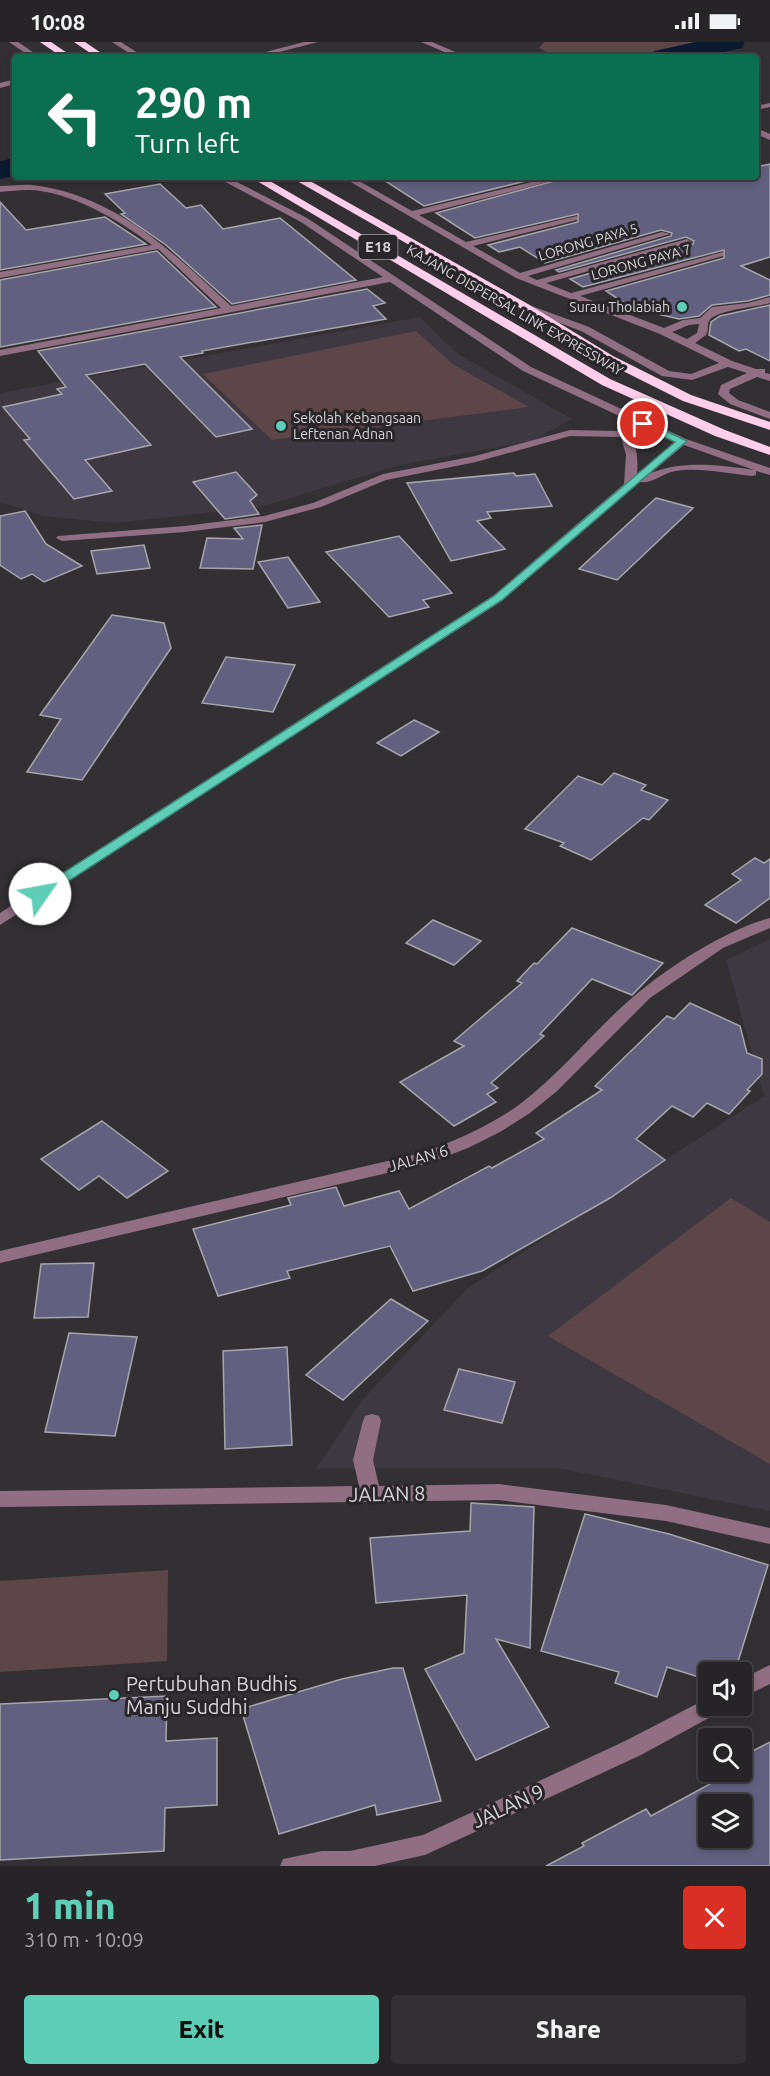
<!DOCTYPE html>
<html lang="en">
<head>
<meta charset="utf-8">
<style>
  body { margin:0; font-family:Ubuntu,sans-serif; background:#323032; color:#f1f3f6; height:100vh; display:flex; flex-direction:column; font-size:22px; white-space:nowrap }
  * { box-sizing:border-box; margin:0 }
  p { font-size:20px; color:#a4a4a7 }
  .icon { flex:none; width:33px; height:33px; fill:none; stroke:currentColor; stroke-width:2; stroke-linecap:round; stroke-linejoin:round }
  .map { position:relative; height:1824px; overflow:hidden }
  .side { display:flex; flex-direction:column; background:#262426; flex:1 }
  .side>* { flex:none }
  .banner { position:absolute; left:12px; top:12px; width:747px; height:126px; border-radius:6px; box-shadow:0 3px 9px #0003,0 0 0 2px #424143; background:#0b6e4f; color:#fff; overflow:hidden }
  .controls { position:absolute; left:698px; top:1620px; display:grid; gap:12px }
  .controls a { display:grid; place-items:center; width:54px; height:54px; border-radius:6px; background:#262426; box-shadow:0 3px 9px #0003,0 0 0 2px #424143; font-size:30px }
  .pin { position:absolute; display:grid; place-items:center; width:51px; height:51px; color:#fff; margin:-26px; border:3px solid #fff; border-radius:50%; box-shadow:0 2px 6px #0007 }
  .me { position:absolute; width:66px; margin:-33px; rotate:57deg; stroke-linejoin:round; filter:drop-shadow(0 0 4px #0008) }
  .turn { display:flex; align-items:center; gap:21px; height:126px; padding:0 24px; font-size:27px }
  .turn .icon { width:78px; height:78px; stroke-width:2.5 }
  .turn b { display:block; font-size:42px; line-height:51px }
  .round { display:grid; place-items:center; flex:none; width:63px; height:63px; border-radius:6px; background:#323032 }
  .head { display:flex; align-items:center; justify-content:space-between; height:102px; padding:0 24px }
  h1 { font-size:36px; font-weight:800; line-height:45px; color:#5eceb7 }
  .button { display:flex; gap:12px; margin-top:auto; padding:12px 24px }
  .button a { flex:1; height:69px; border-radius:6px; background:#5eceb7; color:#111; font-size:24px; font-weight:800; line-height:69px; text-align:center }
  .button a+a { background:#323032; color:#f1f3f6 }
  .status { display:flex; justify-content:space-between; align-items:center; height:42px; padding:0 30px; background:#262426; direction:ltr }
  .status svg { height:16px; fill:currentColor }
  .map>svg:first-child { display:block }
</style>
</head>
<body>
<div class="status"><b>10:08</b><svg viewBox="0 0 49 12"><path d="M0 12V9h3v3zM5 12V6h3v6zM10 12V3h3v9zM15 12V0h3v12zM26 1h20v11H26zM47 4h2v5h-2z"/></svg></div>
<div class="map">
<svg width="770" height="1824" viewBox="0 0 770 1824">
  <rect width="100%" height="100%" fill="#323033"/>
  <g fill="#3e3840">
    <path d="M420,275L458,312L572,377L532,399L400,423L260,465L116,481L43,474L0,460V351Z"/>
    <path d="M770,897V1469L563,1427H316L361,1359L468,1246L764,1054L726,918Z"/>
  </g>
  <g fill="#5c4649">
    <path d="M544,0H710L641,15H556L539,6Z"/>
    <path d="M416,289L454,323L529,365L272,398L203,332Z"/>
    <path d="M731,1156L770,1180V1422L548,1294Z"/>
    <path d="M168,1528L167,1619L0,1630V1539Z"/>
  </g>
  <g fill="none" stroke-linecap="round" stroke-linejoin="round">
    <g fill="#0c1a30" fill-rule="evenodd">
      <path d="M695,0H745L742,6L701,15H650L654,9Z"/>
      <path d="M15,116V134L0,137V119Z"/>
    </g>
  </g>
  <g fill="#62607e" stroke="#a6a6aa" stroke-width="1.5" fill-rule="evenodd">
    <path d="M770,122V215L741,224L770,238V253L748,259L712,263L699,274L679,277L632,266L606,249L724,216V208L583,245L570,237L693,202L694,199L686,195L559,230L556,228L671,194L672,191L661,188L545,221L520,205L499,210L488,203L578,180V172L475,196L436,171L569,135H756V125Z"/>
    <path d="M379,135H542L424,164Z"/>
    <path d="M160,142L186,166L201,163L223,187L280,176L356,238L232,262L166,203L121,172L125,171L105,152Z"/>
    <path d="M0,160L26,188L105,175L146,202L0,228Z"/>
    <path d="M157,209L216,265L0,305V238Z"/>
    <path d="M367,247L385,261L373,264L386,277L202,309L203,311L180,315L252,387L216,395L145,322L86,333L151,403L85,418L112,449L74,457L24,398L30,397L3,365L62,352L57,347L66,345L38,309Z"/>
    <path d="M770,263V319L746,307L739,309L709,293L711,280L720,274Z"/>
    <path d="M236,430L257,453L250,459L259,472L225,477L193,440Z"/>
    <path d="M514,431L516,434L535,432L552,464L487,470L491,476L477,479L505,507L451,519L407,441Z"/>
    <path d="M656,456L693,466L617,538L579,527Z"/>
    <path d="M25,469L46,502L82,524L44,540L32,532L21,537L0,523V474Z"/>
    <path d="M262,483L253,527L200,526L207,496L243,497L234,486Z"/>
    <path d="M399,494L452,551L423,558L429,565L389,575L326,510Z"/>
    <path d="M144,503L150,526L97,532L91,509Z"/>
    <path d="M288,515L320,560L288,566L258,520Z"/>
    <path d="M112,573L164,581L171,606L82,738L27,730L61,677L40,673Z"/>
    <path d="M226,615L295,623L273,670L202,661Z"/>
    <path d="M414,678L439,690L401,714L377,701Z"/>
    <path d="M614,731L646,743L641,748L668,758L649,778L643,776L591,818L560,804L564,801L525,787L578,734L602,743Z"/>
    <path d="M755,816L764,821L770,817V856L736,881L705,863L741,838L732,832Z"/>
    <path d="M433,878L481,899L454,923L406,901Z"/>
    <path d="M572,886L663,921L632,953L592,937L540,992L544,994L491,1041L498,1046L487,1052L496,1060L454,1084L400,1040L464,1004L454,999L522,941L517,939L534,921L537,922Z"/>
    <path d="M690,961L740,984L747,1011L762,1017V1032L747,1048L750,1049L729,1072L707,1061L693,1075L672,1064L636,1097L665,1118L610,1156L482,1229L413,1249L390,1204L287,1229L290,1236L218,1254L193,1187L291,1163L288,1156L336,1145L344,1164L399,1149L409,1167L489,1124L492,1126L544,1097L536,1091L602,1048L595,1044L667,974L674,977Z"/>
    <path d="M102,1079L168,1129L127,1156L99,1134L79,1148L41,1117Z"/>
    <path d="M94,1221L88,1275L34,1276L41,1222Z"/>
    <path d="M391,1257L428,1279L343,1358L306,1333Z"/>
    <path d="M69,1291L137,1295L115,1394L45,1390Z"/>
    <path d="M287,1305L292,1403L225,1407L223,1309Z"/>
    <path d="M459,1327L515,1340L502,1381L444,1368Z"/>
    <path d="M471,1461L534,1465L530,1606L496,1597L549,1685L476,1718L425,1627L464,1611L467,1553L376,1561L370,1496L470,1489Z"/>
    <path d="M585,1472L669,1492L768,1523L736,1626L722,1621L719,1630H708V1638L667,1625L657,1655L615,1641L619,1630L541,1609Z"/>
    <path d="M393,1626H403L441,1759L377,1773L375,1763L279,1792L241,1667L342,1637Z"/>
    <path d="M167,1654L166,1699L217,1696V1763L165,1766L164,1809L0,1818V1662Z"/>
    <path d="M770,1700V1824H546L584,1804L582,1801L646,1767L651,1774L732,1730H741V1715ZM708,1762H741V1796H708Z"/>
  </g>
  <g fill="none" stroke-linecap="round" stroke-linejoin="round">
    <g fill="#8f6f81" fill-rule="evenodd">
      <path d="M9,0H18L40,15H31Z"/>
      <path d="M112,0H121L144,15H135Z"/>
      <path d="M304,0H318L260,15H246Z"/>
      <path d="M421,0H432L467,15H456Z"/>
      <path d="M15,37V42L0,46V41Z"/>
      <path d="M770,61V65L756,68V64Z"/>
      <path d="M756,86L770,92V98L756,92Z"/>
      <path d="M216,135H227L307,176L531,325L686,397L770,426V433L756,429V433L752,434C727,432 696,424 671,430C661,433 651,442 640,440L502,559L0,883V871L494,553L624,442L626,413L621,395L570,394L476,420L386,438L321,465L265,480L185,490L62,499L56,496L58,494L185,484L264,474L313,461L383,432L475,414L570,388L617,389V384H625C635,399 639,412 637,432L675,400L523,329L390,240L0,314V308L221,266L158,207L0,236V230L152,203C121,179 68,148 28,148C19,148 9,149 0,150V144C10,144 22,142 32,143C116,153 172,210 231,264L383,235L301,180ZM684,403L754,428C722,423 682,418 651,431Z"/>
      <path d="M342,135H352L412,169L552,135H567L419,173L466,200L577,174V178L473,204L520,231L662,190L670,192L528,234L537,238L687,197L692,200L546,241L571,251L723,210V214L580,254L664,286L683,278L700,276L712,265L748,261L770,255V261C757,265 714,268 709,279C707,282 709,288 706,293L695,301L732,319L756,327H765V331L770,332V339L757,335L730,347L729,351L738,358L770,370V377L730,362L718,352L721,343L747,331L728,325L692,338L662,334L581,289L523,267V263H529L589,285L669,329L691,332L719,321L660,292L516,236ZM699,282L697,291L687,297L672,290L689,283Z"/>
      <path d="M770,876V886L723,906L650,956L556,1050L530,1071L500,1090L468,1106L426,1122L0,1221V1209L422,1111C456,1098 490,1084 520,1062C564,1029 597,984 639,950C673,922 728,887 770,876Z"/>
      <path d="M372,1372L379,1374L381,1379L373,1418L379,1444L499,1442L666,1463L770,1486V1502L666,1479L499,1458L0,1465V1449L359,1444L353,1418L363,1379L365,1374Z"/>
      <path d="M770,1623V1642L741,1656V1637Z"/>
      <path d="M708,1656V1664H721L718,1671L641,1713L425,1813L375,1824H280L283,1817L322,1809H350L423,1793L625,1699Z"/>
    </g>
    <g fill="#feceea" fill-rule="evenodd">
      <path d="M40,0H51L73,15H62Z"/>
      <path d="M74,0H85L107,15H96Z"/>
      <path d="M250,135H263L610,337L725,388L770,405V413L715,394L602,343Z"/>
      <path d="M290,135H303L528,262L613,314L691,353L770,380V388L683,359L605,320L520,266Z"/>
    </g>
  </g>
  <path fill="#5eceb7" stroke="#3d8677" stroke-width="1.5" d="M640,380H647L687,399L502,558L44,855H35L33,852L35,849L494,554L675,400L640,384Z"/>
  <g fill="#5eceb7" stroke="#282629" stroke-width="2">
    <circle cx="682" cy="265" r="6"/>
    <circle cx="281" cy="384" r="6"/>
    <circle cx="114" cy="1653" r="6"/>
  </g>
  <g text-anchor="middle" stroke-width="6" stroke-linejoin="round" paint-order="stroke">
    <g font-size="14" fill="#d6d5d6" stroke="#282629">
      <text transform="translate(588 200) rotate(-16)" y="5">LORONG PAYA 5</text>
      <text transform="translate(641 220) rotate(-15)" y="5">LORONG PAYA 7</text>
      <text transform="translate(515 268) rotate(30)" y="5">KAJANG DISPERSAL LINK EXPRESSWAY</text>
    </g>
    <g font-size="14" fill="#d6d5d6" stroke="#282629" text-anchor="end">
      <text x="670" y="270">Surau Tholabiah</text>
      <text x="293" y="381" text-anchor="start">Sekolah Kebangsaan<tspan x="293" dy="16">Leftenan Adnan</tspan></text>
    </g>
    <rect fill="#282629" stroke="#a2a0a2" stroke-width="1.5" x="358.5" y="193" width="39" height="24" rx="4.5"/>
    <g font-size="15" font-weight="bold" fill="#d6d5d6">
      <text x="378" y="210">E18</text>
    </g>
    <g font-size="16" fill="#d6d5d6" stroke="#282629">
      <text transform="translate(418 1116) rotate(-16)" y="6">JALAN 6</text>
    </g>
    <g font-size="20" fill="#d6d5d6" stroke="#282629">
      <text transform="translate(387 1452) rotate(-1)" y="7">JALAN 8</text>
      <text transform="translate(508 1764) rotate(-25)" y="7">JALAN 9</text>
    </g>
    <g font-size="20" fill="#d6d5d6" stroke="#282629" text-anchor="start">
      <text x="126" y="1649">Pertubuhan Budhis<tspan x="126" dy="23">Manju Suddhi</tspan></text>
    </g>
  </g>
</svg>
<div class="controls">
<a><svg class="icon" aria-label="sound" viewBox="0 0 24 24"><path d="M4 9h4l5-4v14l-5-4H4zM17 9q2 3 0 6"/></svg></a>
<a><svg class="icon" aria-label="search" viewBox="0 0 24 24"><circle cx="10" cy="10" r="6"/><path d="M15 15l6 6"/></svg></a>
<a><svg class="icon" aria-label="layers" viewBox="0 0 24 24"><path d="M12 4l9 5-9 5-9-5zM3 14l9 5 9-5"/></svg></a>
</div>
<div class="pin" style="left:643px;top:382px;background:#d93025"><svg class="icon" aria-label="arrive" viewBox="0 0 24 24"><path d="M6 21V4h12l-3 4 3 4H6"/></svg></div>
<svg class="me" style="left:40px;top:852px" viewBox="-20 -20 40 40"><circle r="19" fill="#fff"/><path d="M0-13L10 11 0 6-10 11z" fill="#5eceb7"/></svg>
<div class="banner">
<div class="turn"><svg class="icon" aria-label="left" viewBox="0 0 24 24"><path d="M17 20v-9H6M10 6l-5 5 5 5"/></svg><div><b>290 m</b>Turn left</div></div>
</div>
</div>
<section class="side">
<div class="head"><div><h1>1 min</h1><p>310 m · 10:09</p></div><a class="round" style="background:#d93025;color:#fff"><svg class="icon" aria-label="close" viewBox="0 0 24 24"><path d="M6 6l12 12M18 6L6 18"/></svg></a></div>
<div class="button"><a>Exit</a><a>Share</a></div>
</section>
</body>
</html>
